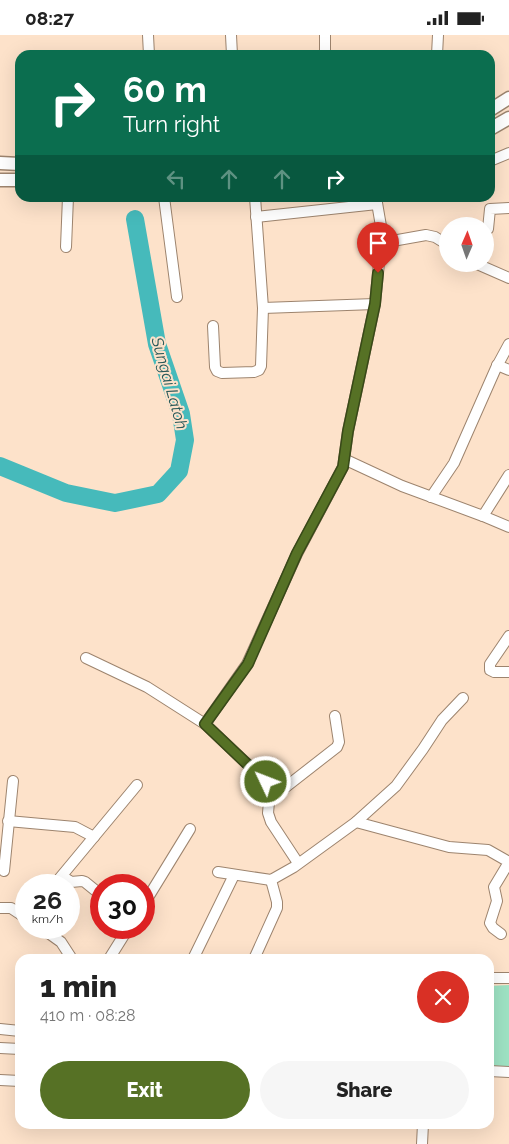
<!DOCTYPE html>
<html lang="en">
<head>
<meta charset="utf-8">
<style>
  body { margin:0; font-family:Raleway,sans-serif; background:#f6f6f6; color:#222; height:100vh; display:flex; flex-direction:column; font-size:19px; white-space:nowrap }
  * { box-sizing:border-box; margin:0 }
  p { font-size:16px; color:#767676 }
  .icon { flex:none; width:28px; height:28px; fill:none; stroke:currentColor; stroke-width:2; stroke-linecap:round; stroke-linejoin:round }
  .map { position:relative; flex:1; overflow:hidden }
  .details { position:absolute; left:15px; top:919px; width:479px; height:175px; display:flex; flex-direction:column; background:#fff; border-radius:15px; box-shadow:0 5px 20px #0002 }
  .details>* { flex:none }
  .guide { position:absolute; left:15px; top:15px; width:480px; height:152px; border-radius:15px; box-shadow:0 5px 20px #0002; background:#0b6e4f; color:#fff; overflow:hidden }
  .needle { width:32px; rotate:2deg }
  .tools { position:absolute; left:439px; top:182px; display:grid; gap:10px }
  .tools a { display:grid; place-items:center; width:55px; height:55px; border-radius:50%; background:#fff; box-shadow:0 5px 20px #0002; font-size:25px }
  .speed { position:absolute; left:15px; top:839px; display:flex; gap:10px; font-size:25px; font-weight:700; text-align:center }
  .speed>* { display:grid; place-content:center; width:65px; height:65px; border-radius:50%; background:#fff; box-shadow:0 5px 20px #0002; line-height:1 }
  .speed small { font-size:12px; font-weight:400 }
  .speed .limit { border:8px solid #d22; background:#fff; color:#111 }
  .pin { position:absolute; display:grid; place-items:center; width:42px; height:42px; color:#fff; margin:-51px -21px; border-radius:50% 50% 50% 0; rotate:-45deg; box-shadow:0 0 5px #0007 }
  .pin .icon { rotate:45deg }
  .me { position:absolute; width:55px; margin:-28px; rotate:313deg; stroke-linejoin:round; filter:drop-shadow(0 0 4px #0008) }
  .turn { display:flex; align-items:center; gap:18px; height:105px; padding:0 25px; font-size:22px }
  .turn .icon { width:65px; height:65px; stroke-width:2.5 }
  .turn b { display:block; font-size:35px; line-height:42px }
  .lanes { display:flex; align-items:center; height:48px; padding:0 25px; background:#0003; justify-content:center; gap:25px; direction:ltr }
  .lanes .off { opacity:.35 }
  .round { display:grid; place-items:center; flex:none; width:52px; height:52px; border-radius:26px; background:#f6f6f6 }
  .head { display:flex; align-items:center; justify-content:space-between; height:85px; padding:0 25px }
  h1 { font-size:30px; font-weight:800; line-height:38px }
  .button { display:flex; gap:10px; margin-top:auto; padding:10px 25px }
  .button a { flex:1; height:58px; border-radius:30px; background:#567125; color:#fff; font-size:20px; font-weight:800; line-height:58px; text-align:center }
  .button a+a { background:#f6f6f6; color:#222 }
  .status { display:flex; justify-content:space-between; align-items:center; height:35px; padding:0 25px; background:#fff; direction:ltr }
  .status svg { height:14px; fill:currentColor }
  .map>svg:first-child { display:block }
</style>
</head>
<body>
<div class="status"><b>08:27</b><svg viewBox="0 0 49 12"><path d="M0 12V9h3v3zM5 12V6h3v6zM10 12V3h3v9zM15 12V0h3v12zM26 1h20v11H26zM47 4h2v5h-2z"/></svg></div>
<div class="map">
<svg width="509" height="1109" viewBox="0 0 509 1109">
  <rect width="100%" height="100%" fill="#fde2ca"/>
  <path fill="#9ee3c4" d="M509,950V1037L489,1036V951Z"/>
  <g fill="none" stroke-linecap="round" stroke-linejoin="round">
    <path stroke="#46babb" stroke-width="18" d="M0,431L66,458L115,468L158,459L179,436L185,405L181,379L157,309L135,184"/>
    <defs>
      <g id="minor">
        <path d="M148,0L149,20"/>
        <path d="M231,0L232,20"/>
        <path d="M325,0V20"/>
        <path d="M437,20L438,0"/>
        <path d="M490,126L509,118"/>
        <path d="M164,162L177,262"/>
        <path d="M256,182L377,169"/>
        <path d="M488,194L490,174L509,173"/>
        <path d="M381,208L426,200L435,202L448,210"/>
        <path d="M66,212L68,162"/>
        <path d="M477,229L509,243"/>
        <path d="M263,273L375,269"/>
        <path d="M213,291L215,332L217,336L222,338L254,337L259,335L261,331L263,273L255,162"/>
        <path d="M497,330L509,335"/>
        <path d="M344,424L402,451L483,481L509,492"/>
        <path d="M431,462L454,428L496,333L509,309"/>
        <path d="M483,481L509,440"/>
        <path d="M509,601L490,629V635L494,637H509"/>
        <path d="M86,623L147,652L205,689L278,758L269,767L268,778L271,787L298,828"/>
        <path d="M205,689L247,629L297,519L343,432L348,396L375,269L382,197L376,162"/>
        <path d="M278,758L337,712L339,707L335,681"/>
        <path d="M8,786L75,792L94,802"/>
        <path d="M356,787L449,812L488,815L509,827L494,852L497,866L490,888L493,893L501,899"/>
        <path d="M4,836L13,746"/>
        <path d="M218,837L271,845L294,832L356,787L396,751L423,714L442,685L463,663"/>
        <path d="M62,841L71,847L82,846L85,847L101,860"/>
        <path d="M54,850L137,750"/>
        <path d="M144,869L190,794"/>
        <path d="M0,873H11L26,883"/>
        <path d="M40,892L61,907L72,924"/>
        <path d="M109,924L129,892"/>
        <path d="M193,924L234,840"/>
        <path d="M254,924L277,873V867L271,845"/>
        <path d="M489,943H509"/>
        <path d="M0,994L20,996"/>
        <path d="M0,1013L20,1014"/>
        <path d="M489,1036L509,1037"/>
        <path d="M0,1045L20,1046"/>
        <path d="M422,1109L423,1089"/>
      </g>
      <g id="major">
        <path d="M490,75L509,63"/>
        <path d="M490,94L509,83"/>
        <path d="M0,128L20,129"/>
        <path d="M0,145H20"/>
      </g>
    </defs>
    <use href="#minor" stroke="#9d846e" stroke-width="12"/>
    <use href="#major" stroke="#9d846e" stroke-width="15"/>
    <use href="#minor" stroke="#fff" stroke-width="10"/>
    <use href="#major" stroke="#fff" stroke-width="12"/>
  </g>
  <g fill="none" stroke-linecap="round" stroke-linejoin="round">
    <defs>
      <path id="route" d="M266,747L205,689L248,629L297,518L343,432L348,396L375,269L378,238"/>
    </defs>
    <use href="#route" stroke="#384918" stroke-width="12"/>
    <use href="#route" stroke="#567125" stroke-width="9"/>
  </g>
  <g text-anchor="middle" stroke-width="4" stroke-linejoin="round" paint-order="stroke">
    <g font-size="16" font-style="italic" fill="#275858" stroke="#fde2ca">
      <text transform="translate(170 348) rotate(74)" y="6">Sungai Latoh</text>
    </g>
  </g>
</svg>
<div class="tools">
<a><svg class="needle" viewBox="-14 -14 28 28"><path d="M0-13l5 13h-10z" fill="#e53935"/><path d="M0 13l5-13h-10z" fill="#767676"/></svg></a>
</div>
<div class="speed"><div>26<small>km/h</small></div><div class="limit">30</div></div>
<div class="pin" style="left:378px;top:238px;background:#d93025"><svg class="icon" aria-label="arrive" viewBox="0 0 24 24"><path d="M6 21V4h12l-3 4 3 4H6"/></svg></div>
<svg class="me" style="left:266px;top:747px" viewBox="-20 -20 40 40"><circle r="17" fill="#567125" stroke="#fff" stroke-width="3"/><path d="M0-11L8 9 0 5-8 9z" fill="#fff"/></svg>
<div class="guide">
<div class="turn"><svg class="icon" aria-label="right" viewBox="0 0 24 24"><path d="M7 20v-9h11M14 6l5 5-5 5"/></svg><div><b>60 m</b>Turn right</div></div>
<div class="lanes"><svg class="icon off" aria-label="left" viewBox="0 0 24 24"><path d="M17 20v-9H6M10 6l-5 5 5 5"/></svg><svg class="icon off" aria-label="ahead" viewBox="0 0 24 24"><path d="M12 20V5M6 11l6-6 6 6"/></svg><svg class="icon off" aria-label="ahead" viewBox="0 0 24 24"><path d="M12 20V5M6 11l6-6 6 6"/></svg><svg class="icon" aria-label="right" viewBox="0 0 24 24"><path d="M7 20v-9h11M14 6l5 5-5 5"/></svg></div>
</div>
<section class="details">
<div class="head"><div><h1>1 min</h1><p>410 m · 08:28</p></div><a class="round" style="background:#d93025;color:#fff"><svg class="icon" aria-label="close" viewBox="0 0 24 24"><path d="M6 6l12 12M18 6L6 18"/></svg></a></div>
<div class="button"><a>Exit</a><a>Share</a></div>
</section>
</div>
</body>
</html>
